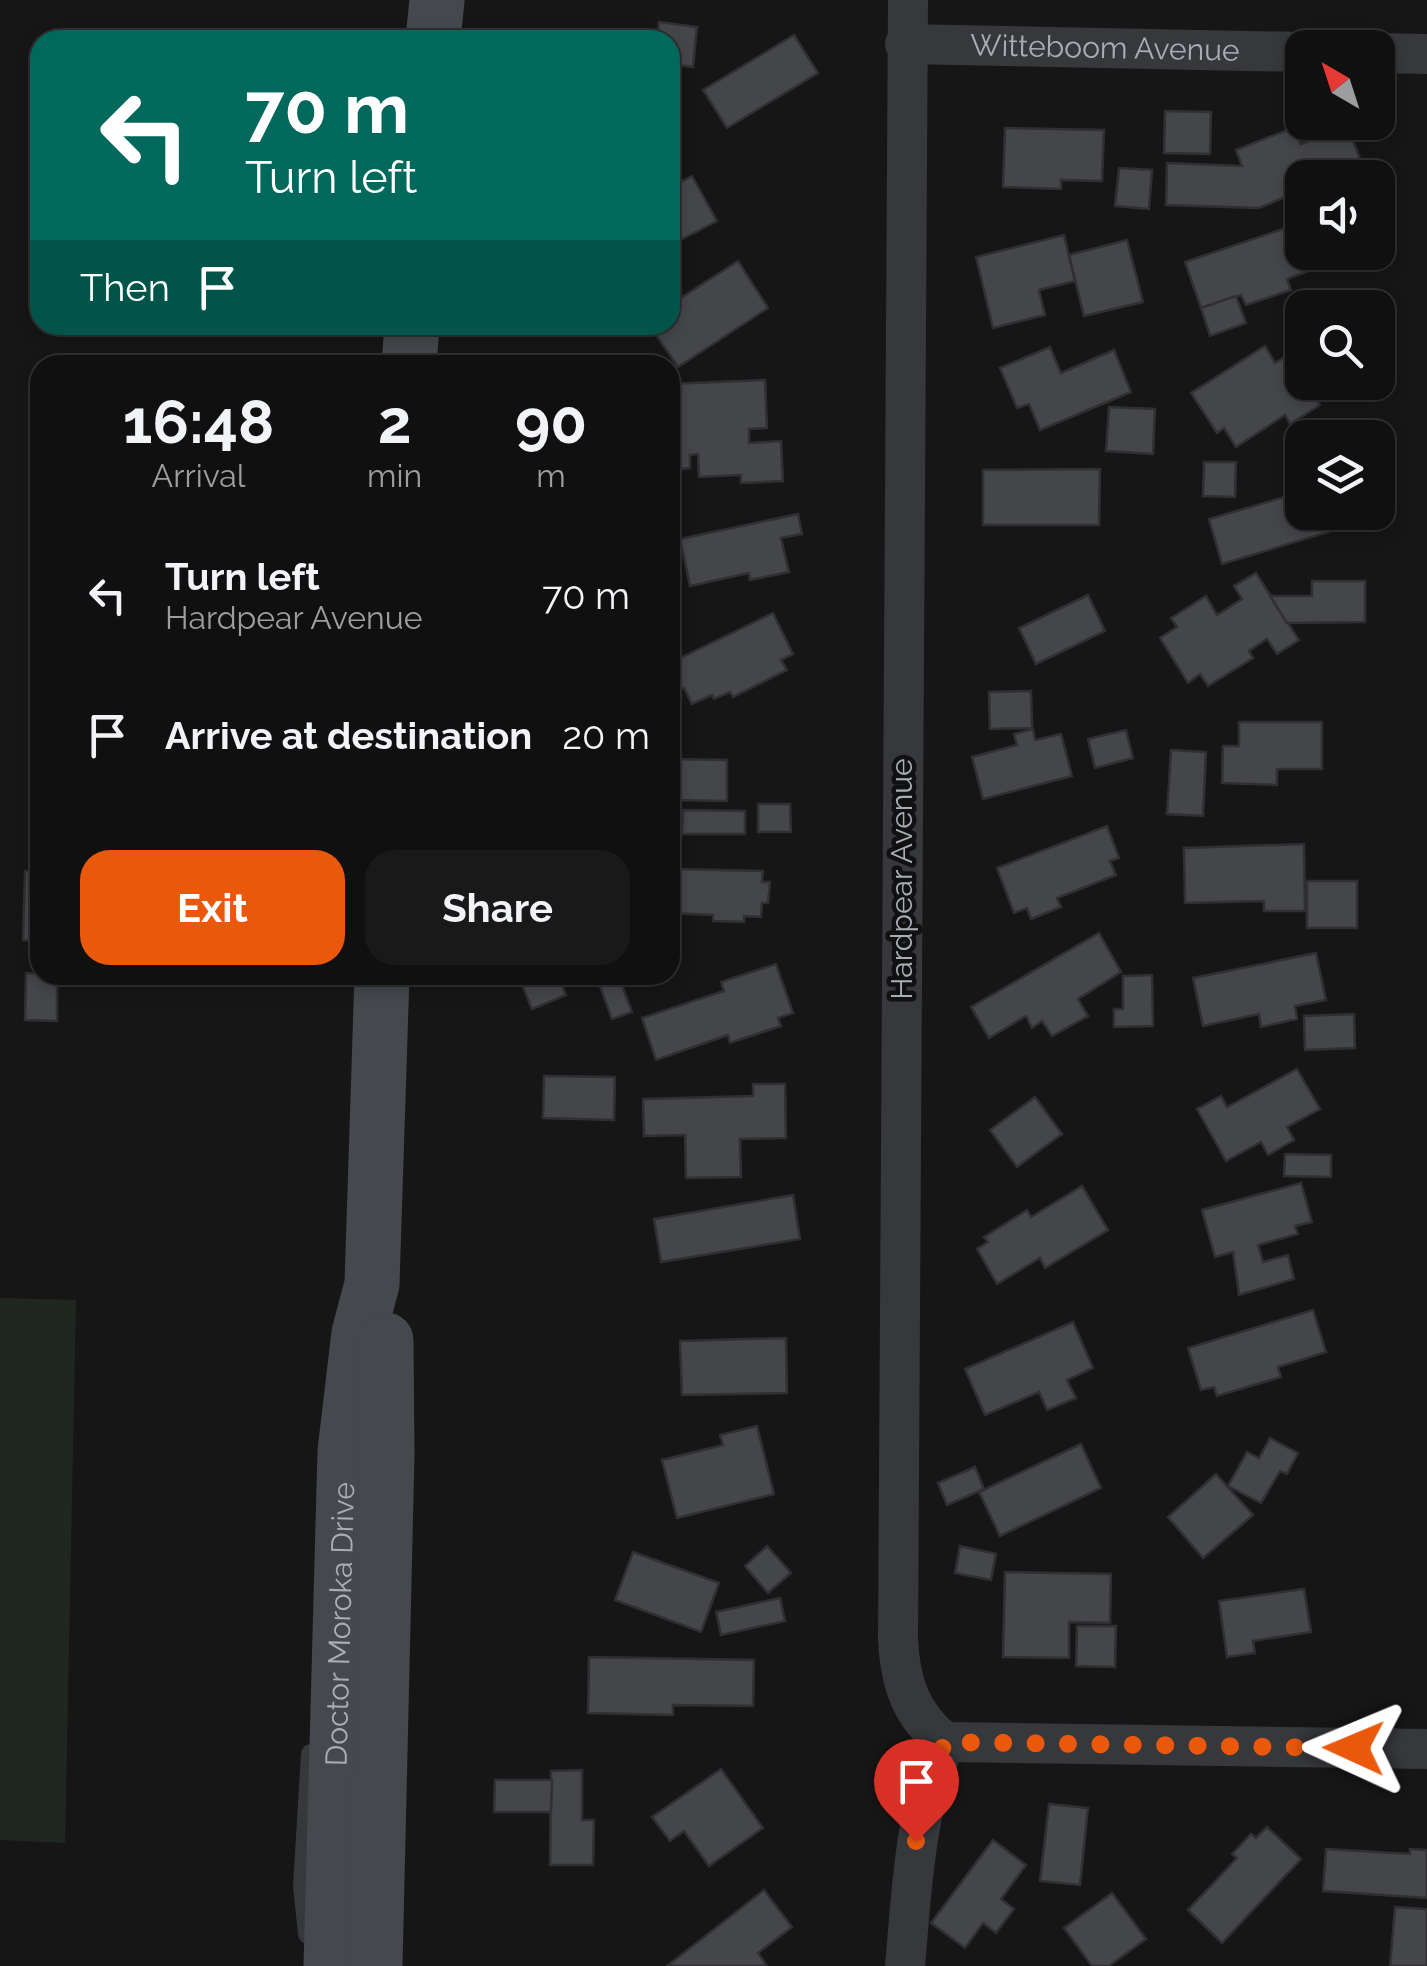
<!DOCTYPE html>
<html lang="en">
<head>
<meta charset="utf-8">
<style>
  body { margin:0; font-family:Raleway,sans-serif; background:#19191a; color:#f1f3f6; height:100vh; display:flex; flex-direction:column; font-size:38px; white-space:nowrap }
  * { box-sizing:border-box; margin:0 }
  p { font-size:32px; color:#9c9d9f }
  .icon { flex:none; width:55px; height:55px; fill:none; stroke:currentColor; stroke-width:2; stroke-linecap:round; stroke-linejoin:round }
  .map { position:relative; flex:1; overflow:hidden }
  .details { position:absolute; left:30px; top:355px; width:650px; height:630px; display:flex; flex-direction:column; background:#101011; border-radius:30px; box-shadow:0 5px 15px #0003,0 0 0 2px #303031 }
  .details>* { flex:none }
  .top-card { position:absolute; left:30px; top:30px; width:650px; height:305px; border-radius:30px; box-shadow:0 5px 15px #0003,0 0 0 2px #303031; background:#00695c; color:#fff; overflow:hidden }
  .needle { width:65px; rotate:321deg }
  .tools { position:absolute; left:1285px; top:30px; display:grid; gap:20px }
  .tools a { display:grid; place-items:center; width:110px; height:110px; border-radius:20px; background:#101011; box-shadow:0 5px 15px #0003,0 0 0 2px #303031; font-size:50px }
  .pin { position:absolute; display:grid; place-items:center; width:85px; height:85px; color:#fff; margin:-102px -42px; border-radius:50% 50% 50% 0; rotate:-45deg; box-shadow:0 0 10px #0007 }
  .pin .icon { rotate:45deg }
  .me { position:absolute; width:110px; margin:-55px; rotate:271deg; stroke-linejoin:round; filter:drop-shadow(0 0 8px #0008) }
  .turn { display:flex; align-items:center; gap:35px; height:210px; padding:0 50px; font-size:45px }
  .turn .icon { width:130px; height:130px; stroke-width:2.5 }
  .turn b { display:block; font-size:70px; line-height:85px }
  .then { display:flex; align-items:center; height:95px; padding:0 50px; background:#0003; gap:20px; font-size:38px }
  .eta { display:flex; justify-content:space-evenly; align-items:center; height:170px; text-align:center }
  .eta b { font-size:60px; font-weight:700; line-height:70px }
  .button { display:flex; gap:20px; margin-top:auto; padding:20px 50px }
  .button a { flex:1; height:115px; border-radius:30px; background:#ea580c; color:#fff; font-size:40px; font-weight:700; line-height:115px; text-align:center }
  .button a+a { background:#19191a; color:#f1f3f6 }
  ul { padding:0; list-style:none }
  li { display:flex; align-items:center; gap:30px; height:140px; padding:0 50px }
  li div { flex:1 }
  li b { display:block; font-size:38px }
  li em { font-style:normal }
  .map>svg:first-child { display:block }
</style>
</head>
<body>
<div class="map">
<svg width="1427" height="1966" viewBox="0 0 1427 1966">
  <rect width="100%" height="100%" fill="#161617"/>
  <path fill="#202720" d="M0,1298L76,1300L65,1843L0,1840Z"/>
  <g fill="#45464a" stroke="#303033" stroke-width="2.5">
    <path d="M659,22L697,27L693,67L670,64V40H657Z"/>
    <path d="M794,35L818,73L727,128L703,90Z"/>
    <path d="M1165,111L1211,112L1210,154L1164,153Z"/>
    <path d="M1347,126L1363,166L1334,178H1302V190L1259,208L1166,205L1167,163L1242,166L1236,150L1295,127L1301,144Z"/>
    <path d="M1005,128L1104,130L1102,181L1061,180V189L1003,187Z"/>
    <path d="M1119,168L1152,170L1149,209L1115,206Z"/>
    <path d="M692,176L717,221L671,245L670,188Z"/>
    <path d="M1295,225L1311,270L1287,279L1291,290L1246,305L1241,295L1201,308L1185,262Z"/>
    <path d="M1064,235L1075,281L1039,290L1045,315L993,328L976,257Z"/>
    <path d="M1127,240L1143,302L1084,316L1069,255Z"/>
    <path d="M738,261L768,308L678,367L649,325H670V305Z"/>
    <path d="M1236,296L1246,323L1210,336L1201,308Z"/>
    <path d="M1265,346L1275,363L1302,346V382H1336L1314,396L1320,405L1290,424L1285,415L1236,447L1224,428L1217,433L1191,393Z"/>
    <path d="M1050,347L1061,373L1114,350L1131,392L1040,430L1029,404L1017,408L1000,368Z"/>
    <path d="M765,380L767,428L749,429V443L781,441L783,481L741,483V475L699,477L698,454L690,455V468L670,470V384Z"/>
    <path d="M1109,407L1155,409L1153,454L1106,451Z"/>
    <path d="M1204,462H1236L1235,497L1203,496Z"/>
    <path d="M1100,469L1099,525H983V470Z"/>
    <path d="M1302,492V512H1330L1335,530L1222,564L1209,519Z"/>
    <path d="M798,514L802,534L781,538L789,572L750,580L749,573L690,586L680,539Z"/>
    <path d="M1256,573L1299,640L1277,654L1267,639L1249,651L1253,658L1208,686L1200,674L1188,683L1160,638L1177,627L1171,618L1206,596L1217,615L1242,599L1234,586Z"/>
    <path d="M1312,581H1365V622L1287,623L1270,596H1312Z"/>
    <path d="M1088,595L1105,631L1036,664L1019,628Z"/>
    <path d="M773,613L793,654L781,660L787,670L733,697L730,692L714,699L712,695L692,704L684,688L670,695V663Z"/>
    <path d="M1031,691L1032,728L990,729L989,692Z"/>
    <path d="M1239,722H1322V769H1277V785L1222,783L1223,746H1239Z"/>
    <path d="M1033,729L1035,740L1061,734L1072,776L983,799L972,757L1017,745L1014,734Z"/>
    <path d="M1126,730L1133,758L1095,768L1088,739Z"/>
    <path d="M1171,750L1206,752L1203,816L1167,814Z"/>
    <path d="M670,759L727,760V801L670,800Z"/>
    <path d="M758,804H790L791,832H758Z"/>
    <path d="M683,810L745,811V834H682Z"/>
    <path d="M1107,826L1119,858L1110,861L1116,875L1057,898L1061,907L1031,919L1027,908L1014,913L997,868Z"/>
    <path d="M1304,844L1305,911H1264V901L1185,903L1184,848Z"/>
    <path d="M670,869L763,871L762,882H770L768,903H762L761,917L744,916V922L713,921V915L670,913Z"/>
    <path d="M25,871H40V941L23,940Z"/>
    <rect x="1307" y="881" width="50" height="47"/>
    <path d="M1099,933L1121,972L1078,999L1088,1016L1052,1036L1042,1021L1032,1028L1026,1016L989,1038L971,1007Z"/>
    <path d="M1316,953L1326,1000L1295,1006L1297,1019L1261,1027L1259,1014L1203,1026L1193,978Z"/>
    <path d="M776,964L793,1013L778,1018L781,1026L730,1043L728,1035L656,1060L642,1018L724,991L721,982Z"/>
    <path d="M26,973L57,975V1021L25,1020Z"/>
    <path d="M518,975H558L566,995L532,1009Z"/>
    <path d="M596,975H618L632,1012L612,1019Z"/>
    <path d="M1152,975L1153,1026L1114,1027V1009H1123V976Z"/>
    <path d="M1354,1014L1355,1048L1305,1050L1304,1016Z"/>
    <path d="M1297,1069L1320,1109L1287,1127L1294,1140L1268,1155L1261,1142L1226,1161L1197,1109L1221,1096L1227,1107Z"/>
    <path d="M544,1076L615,1077L614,1120L543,1118Z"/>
    <path d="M753,1084H785L786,1138L740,1139L741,1177L686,1178L685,1135L644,1136L643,1099L753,1096Z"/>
    <path d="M1035,1097L1062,1134L1017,1167L990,1130Z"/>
    <path d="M1285,1154L1331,1155V1177L1284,1176Z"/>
    <path d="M1301,1183L1312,1222L1295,1226L1298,1234L1258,1245L1263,1262L1288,1255L1294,1279L1239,1295L1233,1252L1215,1257L1202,1210Z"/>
    <path d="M1082,1186L1108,1230L1045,1268L1040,1258L997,1284L977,1249L988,1242L984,1237L1027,1210L1031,1217Z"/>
    <path d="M793,1195L800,1239L661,1262L654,1219Z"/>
    <path d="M1313,1310L1326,1352L1278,1367L1281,1377L1217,1396L1214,1387L1201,1390L1188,1348Z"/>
    <path d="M1073,1322L1093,1368L1067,1380L1076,1398L1047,1410L1039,1392L985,1415L965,1369Z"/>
    <path d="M786,1338L787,1393L682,1395L680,1341Z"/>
    <path d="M757,1426L774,1494L677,1518L662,1460L723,1445L720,1435Z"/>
    <path d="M1270,1438L1298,1453L1287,1474L1280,1471L1261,1503L1228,1486L1247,1452L1259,1458Z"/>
    <path d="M1081,1444L1101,1488L1000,1536L979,1492Z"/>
    <path d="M975,1467L984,1489L947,1505L938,1483Z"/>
    <path d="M1216,1474L1253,1515L1203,1558L1168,1517Z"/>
    <path d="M767,1546L791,1573L768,1593L745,1566Z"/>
    <path d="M960,1546L996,1554L991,1580L955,1573Z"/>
    <path d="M633,1552L719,1583L701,1632L615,1600Z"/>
    <path d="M1005,1572L1111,1574L1110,1623L1069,1622V1658L1003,1657Z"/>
    <path d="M1304,1589L1311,1632L1253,1641L1255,1653L1227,1657L1219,1601Z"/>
    <path d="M780,1598L785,1621L721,1635L716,1612Z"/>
    <path d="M1077,1626H1116L1115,1667L1076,1666Z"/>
    <path d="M589,1657L754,1660L753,1706L673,1705V1715L588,1713Z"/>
    <path d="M721,1769L763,1828L709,1866L684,1831L670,1841L652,1817Z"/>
    <path d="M582,1770V1820H594L593,1865H550L551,1771Z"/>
    <path d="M495,1780H552L551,1812H494Z"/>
    <path d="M1049,1804L1088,1808L1080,1885L1040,1881Z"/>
    <path d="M1267,1827L1301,1859L1222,1943L1188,1910L1237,1858L1232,1854L1251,1834L1256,1838Z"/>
    <path d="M993,1840L1026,1865L1001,1899L1014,1909L996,1933L983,1923L965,1948L931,1923Z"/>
    <path d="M1326,1849L1410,1854V1849L1427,1850V1898L1323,1891Z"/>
    <path d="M764,1890L792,1927L758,1953L767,1966H667Z"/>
    <path d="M1112,1893L1146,1939L1109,1966H1092L1064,1928Z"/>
    <path d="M1395,1907L1427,1909V1966H1390Z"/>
  </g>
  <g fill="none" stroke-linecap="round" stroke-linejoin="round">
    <path stroke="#37383c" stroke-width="20" d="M308,1934L303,1886L311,1754"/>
    <g stroke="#37383c" stroke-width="40">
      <path d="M908,0L898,1639C900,1681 910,1715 945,1742L1427,1749"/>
      <path id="s1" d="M905,44L1302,52"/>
      <path d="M1378,53L1427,54"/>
      <path d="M905,1966C912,1889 914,1814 945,1742"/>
    </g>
    <g stroke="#45484c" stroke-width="55">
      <path d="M433,40L437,0"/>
      <path d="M409,365L412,325"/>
      <path id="s2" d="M331,1966L345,1451L359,1333L372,1284L382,975"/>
      <path d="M375,1966L387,1454L386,1340"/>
    </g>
  </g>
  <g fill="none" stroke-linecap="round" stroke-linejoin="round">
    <path stroke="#ea580c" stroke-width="18" stroke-dasharray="0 32.4" d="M916,1841L928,1780L945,1742L1354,1748"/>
  </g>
  <g text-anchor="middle" stroke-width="9" stroke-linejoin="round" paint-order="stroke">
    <g font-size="30" fill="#a9aeb6" stroke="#111112">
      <text dy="10" stroke="none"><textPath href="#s1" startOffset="200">Witteboom Avenue</textPath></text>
      <text transform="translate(902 879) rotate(-90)" y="10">Hardpear Avenue</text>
      <text dy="10" stroke="none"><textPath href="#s2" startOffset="342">Doctor Moroka Drive</textPath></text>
    </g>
  </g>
</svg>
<div class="tools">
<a><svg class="needle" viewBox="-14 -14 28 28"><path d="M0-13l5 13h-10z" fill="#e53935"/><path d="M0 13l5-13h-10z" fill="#9c9d9f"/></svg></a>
<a><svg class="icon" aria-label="sound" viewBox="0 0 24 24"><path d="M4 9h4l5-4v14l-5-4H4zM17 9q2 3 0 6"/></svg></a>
<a><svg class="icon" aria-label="search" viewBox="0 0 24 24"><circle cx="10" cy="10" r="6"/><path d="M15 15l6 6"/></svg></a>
<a><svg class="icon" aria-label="layers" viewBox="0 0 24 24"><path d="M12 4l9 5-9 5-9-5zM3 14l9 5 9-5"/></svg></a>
</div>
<div class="pin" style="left:916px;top:1841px;background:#d93025"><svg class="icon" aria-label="arrive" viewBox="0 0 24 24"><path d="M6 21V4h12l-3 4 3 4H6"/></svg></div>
<svg class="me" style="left:1354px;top:1748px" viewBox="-20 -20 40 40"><path d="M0-17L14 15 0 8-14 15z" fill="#ea580c" stroke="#fff" stroke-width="4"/></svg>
<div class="top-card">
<div class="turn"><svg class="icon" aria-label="left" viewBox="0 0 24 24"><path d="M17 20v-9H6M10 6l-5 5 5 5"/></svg><div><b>70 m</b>Turn left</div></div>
<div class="then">Then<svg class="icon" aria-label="arrive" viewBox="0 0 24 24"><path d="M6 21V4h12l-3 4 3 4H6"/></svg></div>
</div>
<section class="details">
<div class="eta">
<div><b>16:48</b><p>Arrival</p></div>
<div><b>2</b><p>min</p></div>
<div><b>90</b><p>m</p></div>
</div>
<ul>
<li><svg class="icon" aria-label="left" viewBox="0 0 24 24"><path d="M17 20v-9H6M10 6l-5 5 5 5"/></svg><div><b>Turn left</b><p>Hardpear Avenue</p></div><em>70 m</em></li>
<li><svg class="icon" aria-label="arrive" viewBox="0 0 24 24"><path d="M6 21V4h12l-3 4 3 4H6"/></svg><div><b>Arrive at destination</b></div><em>20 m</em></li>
</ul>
<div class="button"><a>Exit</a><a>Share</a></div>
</section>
</div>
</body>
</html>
